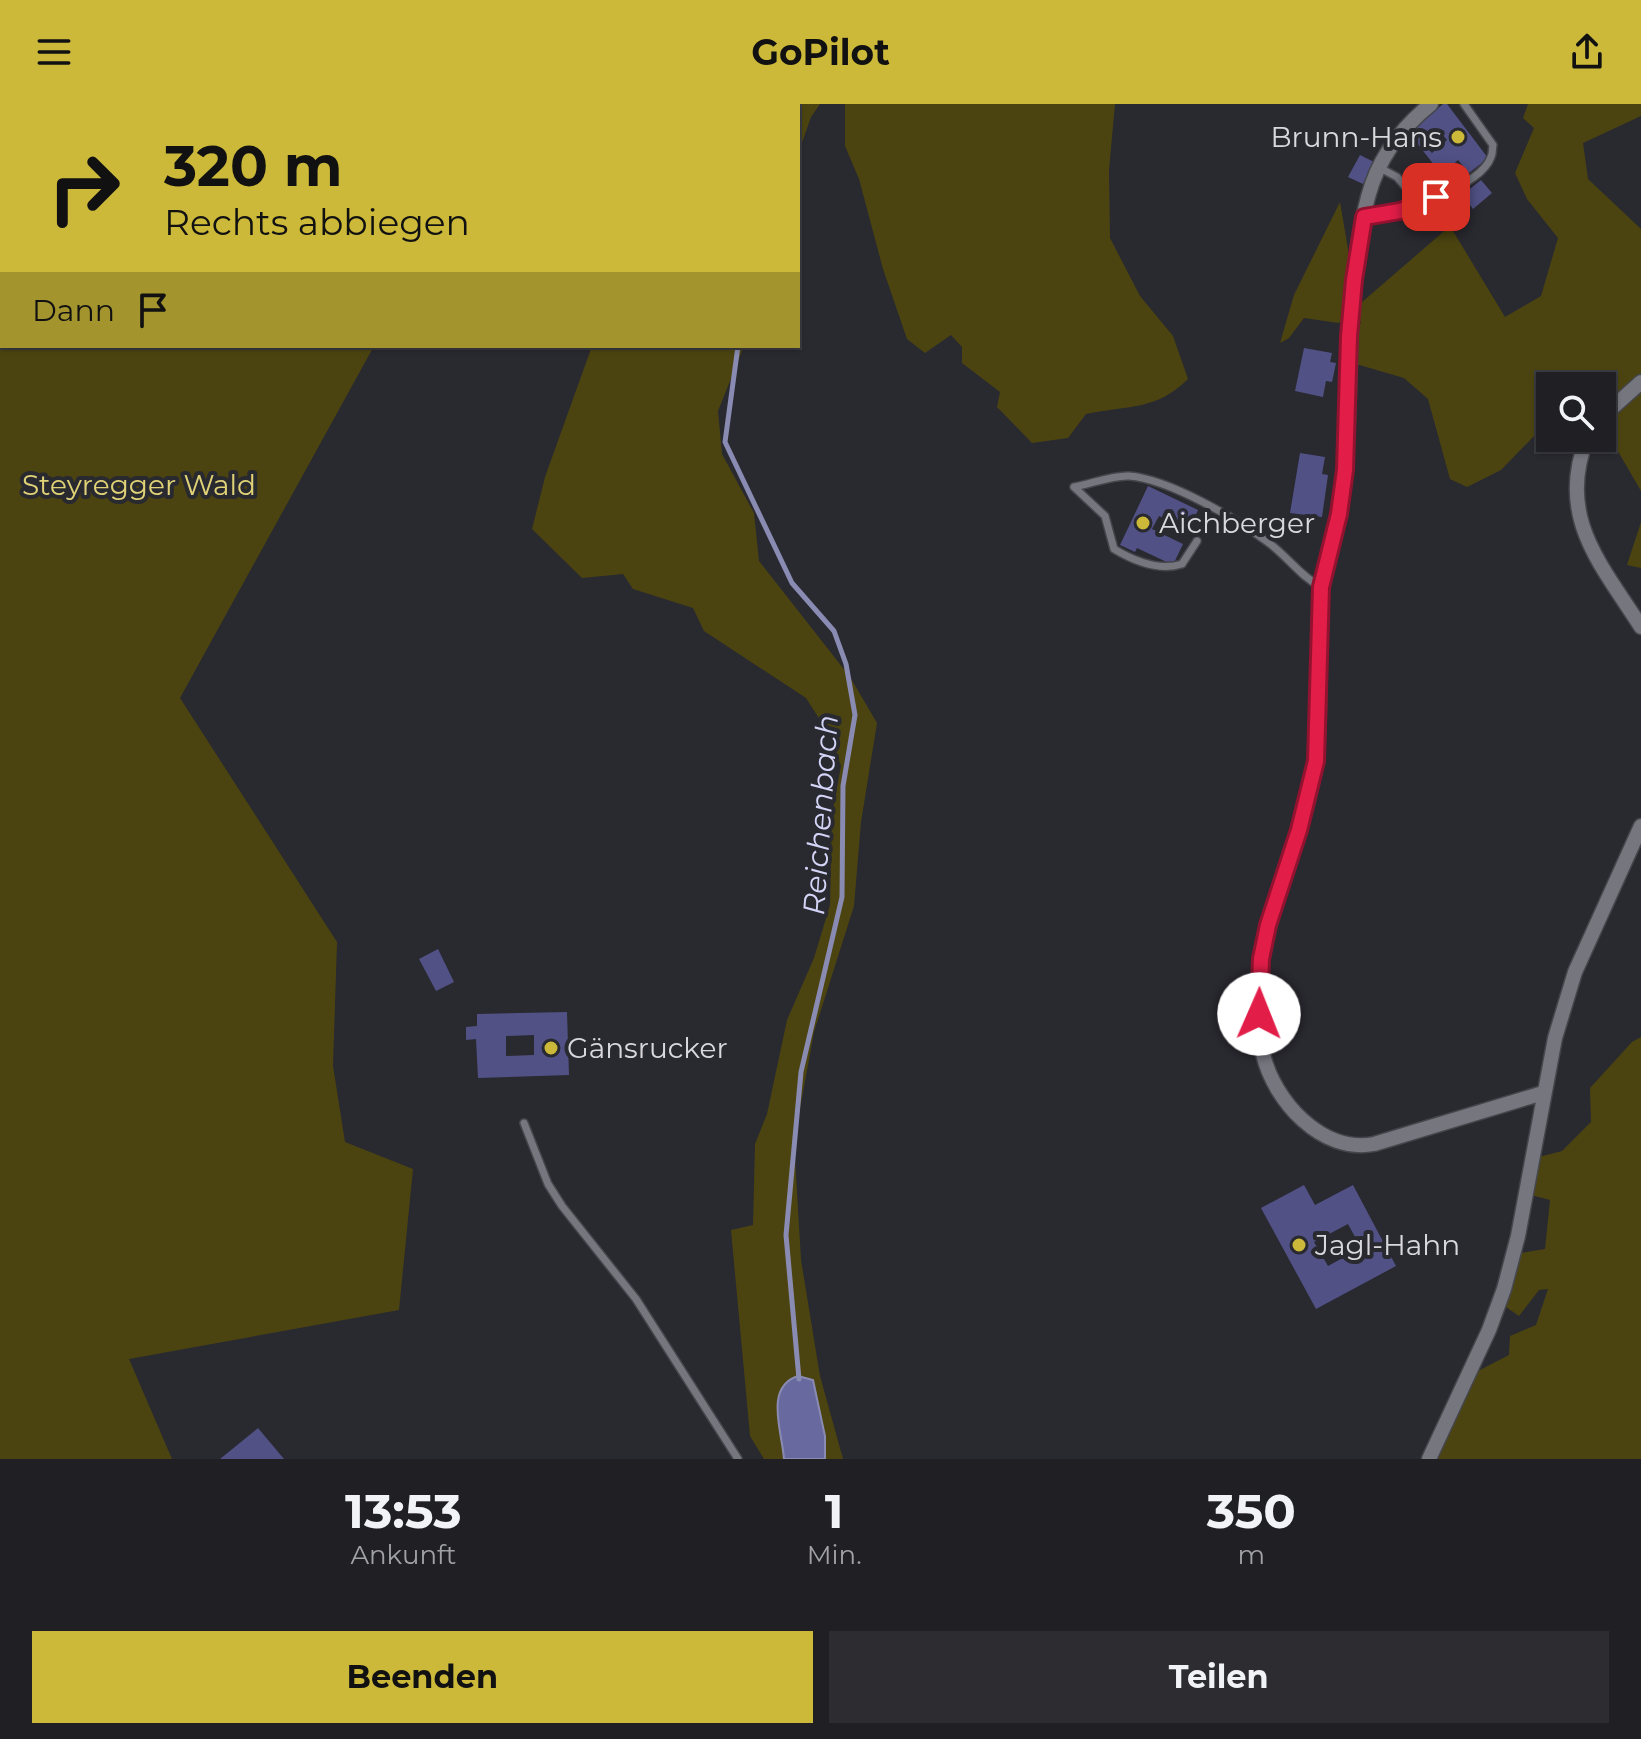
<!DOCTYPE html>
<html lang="de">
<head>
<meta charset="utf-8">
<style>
  body { margin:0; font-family:Montserrat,sans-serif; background:#2c2c31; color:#f1f3f6; height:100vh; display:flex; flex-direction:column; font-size:30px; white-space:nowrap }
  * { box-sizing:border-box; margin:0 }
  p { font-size:26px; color:#a1a2a6 }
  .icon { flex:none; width:44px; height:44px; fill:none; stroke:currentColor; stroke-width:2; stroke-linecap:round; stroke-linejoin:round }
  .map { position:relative; height:1355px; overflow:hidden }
  .details { display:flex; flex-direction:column; background:#1f1f24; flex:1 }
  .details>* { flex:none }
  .banner { position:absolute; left:0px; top:0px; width:800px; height:244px; box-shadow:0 2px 6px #0004,0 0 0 2px #3c3d41; background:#ccb939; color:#111; overflow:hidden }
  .fabs { position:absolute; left:1536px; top:268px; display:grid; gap:16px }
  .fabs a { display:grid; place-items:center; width:80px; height:80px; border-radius:0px; background:#1f1f24; box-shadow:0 2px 6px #0004,0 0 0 2px #3c3d41; font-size:40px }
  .pin { position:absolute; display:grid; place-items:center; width:68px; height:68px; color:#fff; margin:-34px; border-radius:16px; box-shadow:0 4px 12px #0006 }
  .me { position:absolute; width:88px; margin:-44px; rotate:1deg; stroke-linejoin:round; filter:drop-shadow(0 0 6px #0008) }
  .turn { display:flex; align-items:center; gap:28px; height:168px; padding:0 32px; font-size:36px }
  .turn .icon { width:104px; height:104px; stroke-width:2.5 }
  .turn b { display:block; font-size:56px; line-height:68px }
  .then { display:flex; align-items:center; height:76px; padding:0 32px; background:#0003; gap:16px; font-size:30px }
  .eta { display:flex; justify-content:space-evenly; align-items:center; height:136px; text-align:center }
  .eta b { font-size:48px; font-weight:700; line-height:56px }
  .button { display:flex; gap:16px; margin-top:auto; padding:16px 32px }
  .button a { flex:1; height:92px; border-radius:0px; background:#ccb939; color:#111; font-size:32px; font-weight:700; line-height:92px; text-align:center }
  .button a+a { background:#2c2c31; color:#f1f3f6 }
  header { display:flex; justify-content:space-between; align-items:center; height:104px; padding:0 32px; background:#ccb939; color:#111; font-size:36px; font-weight:700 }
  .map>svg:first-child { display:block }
</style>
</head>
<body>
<header><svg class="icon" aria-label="menu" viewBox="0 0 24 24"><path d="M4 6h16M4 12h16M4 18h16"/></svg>GoPilot<svg class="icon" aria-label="share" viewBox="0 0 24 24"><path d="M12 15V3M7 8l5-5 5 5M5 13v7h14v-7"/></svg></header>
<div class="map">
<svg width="1641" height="1355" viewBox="0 0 1641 1355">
  <rect width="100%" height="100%" fill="#292930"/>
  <g fill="#4c4410">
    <path d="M0,0H493L2,2V242H374L180,594L337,838L333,962L345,1038L413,1065L399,1206L129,1255L172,1355H0Z"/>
    <path d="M496,0H820L811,13L798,50V2H495Z"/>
    <path d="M845,0H1115L1109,66L1110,134L1140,192L1173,232L1188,275C1156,307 1128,301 1086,310L1068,334L1032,339L997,303L1000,288L962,259V243L951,231L925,249L907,235L883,165L859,75L845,42Z"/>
    <path d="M1528,0H1641V12L1583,39L1588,75L1641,125V387L1616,344L1594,334H1602V282H1550V305L1539,327L1501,366L1467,383L1450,375L1428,295L1404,274L1356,260L1354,236L1361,218L1351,207L1339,219L1304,214L1289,234L1280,239L1294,191L1340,98L1348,145L1347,205H1354L1450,122L1505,213L1541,192L1558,134L1527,95L1515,69L1534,24L1523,14Z"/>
    <path d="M592,242H744L718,307L722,350L754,409L759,457L850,573L877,619L861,718L854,802L814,928L794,1037L801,1156L820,1272L843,1355H764L750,1332L731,1126L753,1121L755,1040L767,1010L787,916L814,854L830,801L832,710L841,662L831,633L806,594L704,527L693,504L633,485L623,470L582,474L532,425L545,373Z"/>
    <path d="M1641,418V464L1627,461Z"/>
    <path d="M1641,933V1355H1434L1478,1267L1509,1251L1510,1232L1536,1221L1548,1185L1539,1186L1519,1212L1506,1203L1521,1149L1545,1145L1550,1096L1531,1091L1539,1053L1562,1047L1591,1018L1590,984L1632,938Z"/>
  </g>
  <path fill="#68699f" stroke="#8a8bb2" stroke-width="2" d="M798,1272L813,1276L825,1332V1355H784C782,1327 764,1283 798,1272Z"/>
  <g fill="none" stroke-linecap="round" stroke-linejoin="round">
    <g stroke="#8a8bb2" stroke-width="5">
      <path d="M616,0L617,2"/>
      <path d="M738,242L725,338L792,479L834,527L846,560L855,611L843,682L842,793L801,968L786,1131L799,1275"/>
    </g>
  </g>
  <g fill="#515186" fill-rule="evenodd">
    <path d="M1443,0H1447L1488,54L1469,69L1458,56L1442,71L1409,29ZM1442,30L1447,36L1432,49L1426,43Z"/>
    <path d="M1360,51L1374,58L1363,80L1348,73Z"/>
    <path d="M1481,76L1492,89L1473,105L1462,91Z"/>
    <path d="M1304,244L1332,249L1330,258L1336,259L1332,278L1326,277L1323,293L1295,287Z"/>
    <path d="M1300,349L1325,353L1322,370L1328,371L1322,413L1290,409Z"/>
    <path d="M1148,382L1198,406L1189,426L1159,412L1152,425L1183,440L1173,461L1137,444L1135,448L1120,441Z"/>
    <path d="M438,845L454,878L436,887L419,855Z"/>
    <path d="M567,908L569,971L478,974L476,935L466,936V923L477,922V910ZM534,931V951L506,952V932Z"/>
    <path d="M1304,1081L1315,1101L1353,1081L1396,1162L1316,1205L1261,1104ZM1348,1120L1361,1144L1328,1162L1314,1138Z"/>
    <path d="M258,1324L284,1355H220Z"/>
  </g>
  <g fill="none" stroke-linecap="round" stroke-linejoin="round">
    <defs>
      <g id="service">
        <path d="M1380,64L1397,73L1419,99"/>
        <path d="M1364,113C1394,111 1480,84 1491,53C1493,49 1492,45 1493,41L1464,0"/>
        <path d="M1197,437L1182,460C1160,467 1134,457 1114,445L1105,412L1074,383C1091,380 1113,371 1129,372C1169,375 1237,415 1269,439C1288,453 1300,472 1321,483"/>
        <path d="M524,1019L548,1080L562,1102L636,1195L738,1355"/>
      </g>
      <g id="minor">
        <path d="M1431,0C1401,24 1378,55 1368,93C1344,184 1354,277 1344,369C1342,395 1338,421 1331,447C1328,460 1322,474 1321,487C1315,555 1326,625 1309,692C1287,777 1243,858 1263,950C1274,997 1322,1050 1374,1040L1543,989"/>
        <path d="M1602,313L1641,278"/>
        <path d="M1587,334C1556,413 1601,460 1641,523"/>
        <path d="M1429,1355L1489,1226L1504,1185L1518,1132L1555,934L1575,868L1641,722"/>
      </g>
    </defs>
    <use href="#service" stroke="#45464b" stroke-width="10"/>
    <use href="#minor" stroke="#45464b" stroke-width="17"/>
    <use href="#service" stroke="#75767e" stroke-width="7"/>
    <use href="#minor" stroke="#75767e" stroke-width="14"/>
  </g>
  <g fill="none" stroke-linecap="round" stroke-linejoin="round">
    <defs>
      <path id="route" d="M1259,910L1261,855L1268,821L1299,726L1316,657L1321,483L1339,410L1345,366L1349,232L1354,176L1364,113L1400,107L1436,93"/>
    </defs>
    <use href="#route" stroke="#92132f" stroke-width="20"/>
    <use href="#route" stroke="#e11d48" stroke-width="14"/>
  </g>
  <g fill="#ccb939" stroke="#292930" stroke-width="3">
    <circle cx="1458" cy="33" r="8"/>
    <circle cx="1143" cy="419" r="8"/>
    <circle cx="551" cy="944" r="8"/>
    <circle cx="1299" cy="1141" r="8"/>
  </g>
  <g text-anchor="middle" stroke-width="8" stroke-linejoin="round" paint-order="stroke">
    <g font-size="28" fill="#d9d9dd" stroke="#292930" text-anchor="start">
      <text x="1442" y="43" text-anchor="end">Brunn-Hans</text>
      <text x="1159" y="429">Aichberger</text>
      <text x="567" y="954">Gänsrucker</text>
      <text x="1315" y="1151">Jagl-Hahn</text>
    </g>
    <g font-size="28" fill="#e0d276" stroke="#292930">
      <text x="139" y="391">Steyregger Wald</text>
    </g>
    <g font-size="30" font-style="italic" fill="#d3d4f6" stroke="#292930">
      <text transform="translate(821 711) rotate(-86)" y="10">Reichenbach</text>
    </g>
  </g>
</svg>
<div class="fabs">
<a><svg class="icon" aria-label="search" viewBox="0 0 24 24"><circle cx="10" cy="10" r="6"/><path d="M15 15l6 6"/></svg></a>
</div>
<div class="pin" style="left:1436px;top:93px;background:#d93025"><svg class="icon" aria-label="arrive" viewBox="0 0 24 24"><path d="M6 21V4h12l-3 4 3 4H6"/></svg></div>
<svg class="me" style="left:1259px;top:910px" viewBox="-20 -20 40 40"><circle r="19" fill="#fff"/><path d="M0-13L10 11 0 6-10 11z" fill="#e11d48"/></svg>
<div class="banner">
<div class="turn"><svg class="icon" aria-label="right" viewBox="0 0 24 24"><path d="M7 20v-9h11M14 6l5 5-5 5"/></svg><div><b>320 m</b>Rechts abbiegen</div></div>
<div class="then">Dann<svg class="icon" aria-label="arrive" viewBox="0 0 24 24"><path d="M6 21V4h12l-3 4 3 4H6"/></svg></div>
</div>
</div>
<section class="details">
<div class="eta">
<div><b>13:53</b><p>Ankunft</p></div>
<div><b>1</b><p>Min.</p></div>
<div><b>350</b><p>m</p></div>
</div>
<div class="button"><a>Beenden</a><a>Teilen</a></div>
</section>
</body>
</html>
